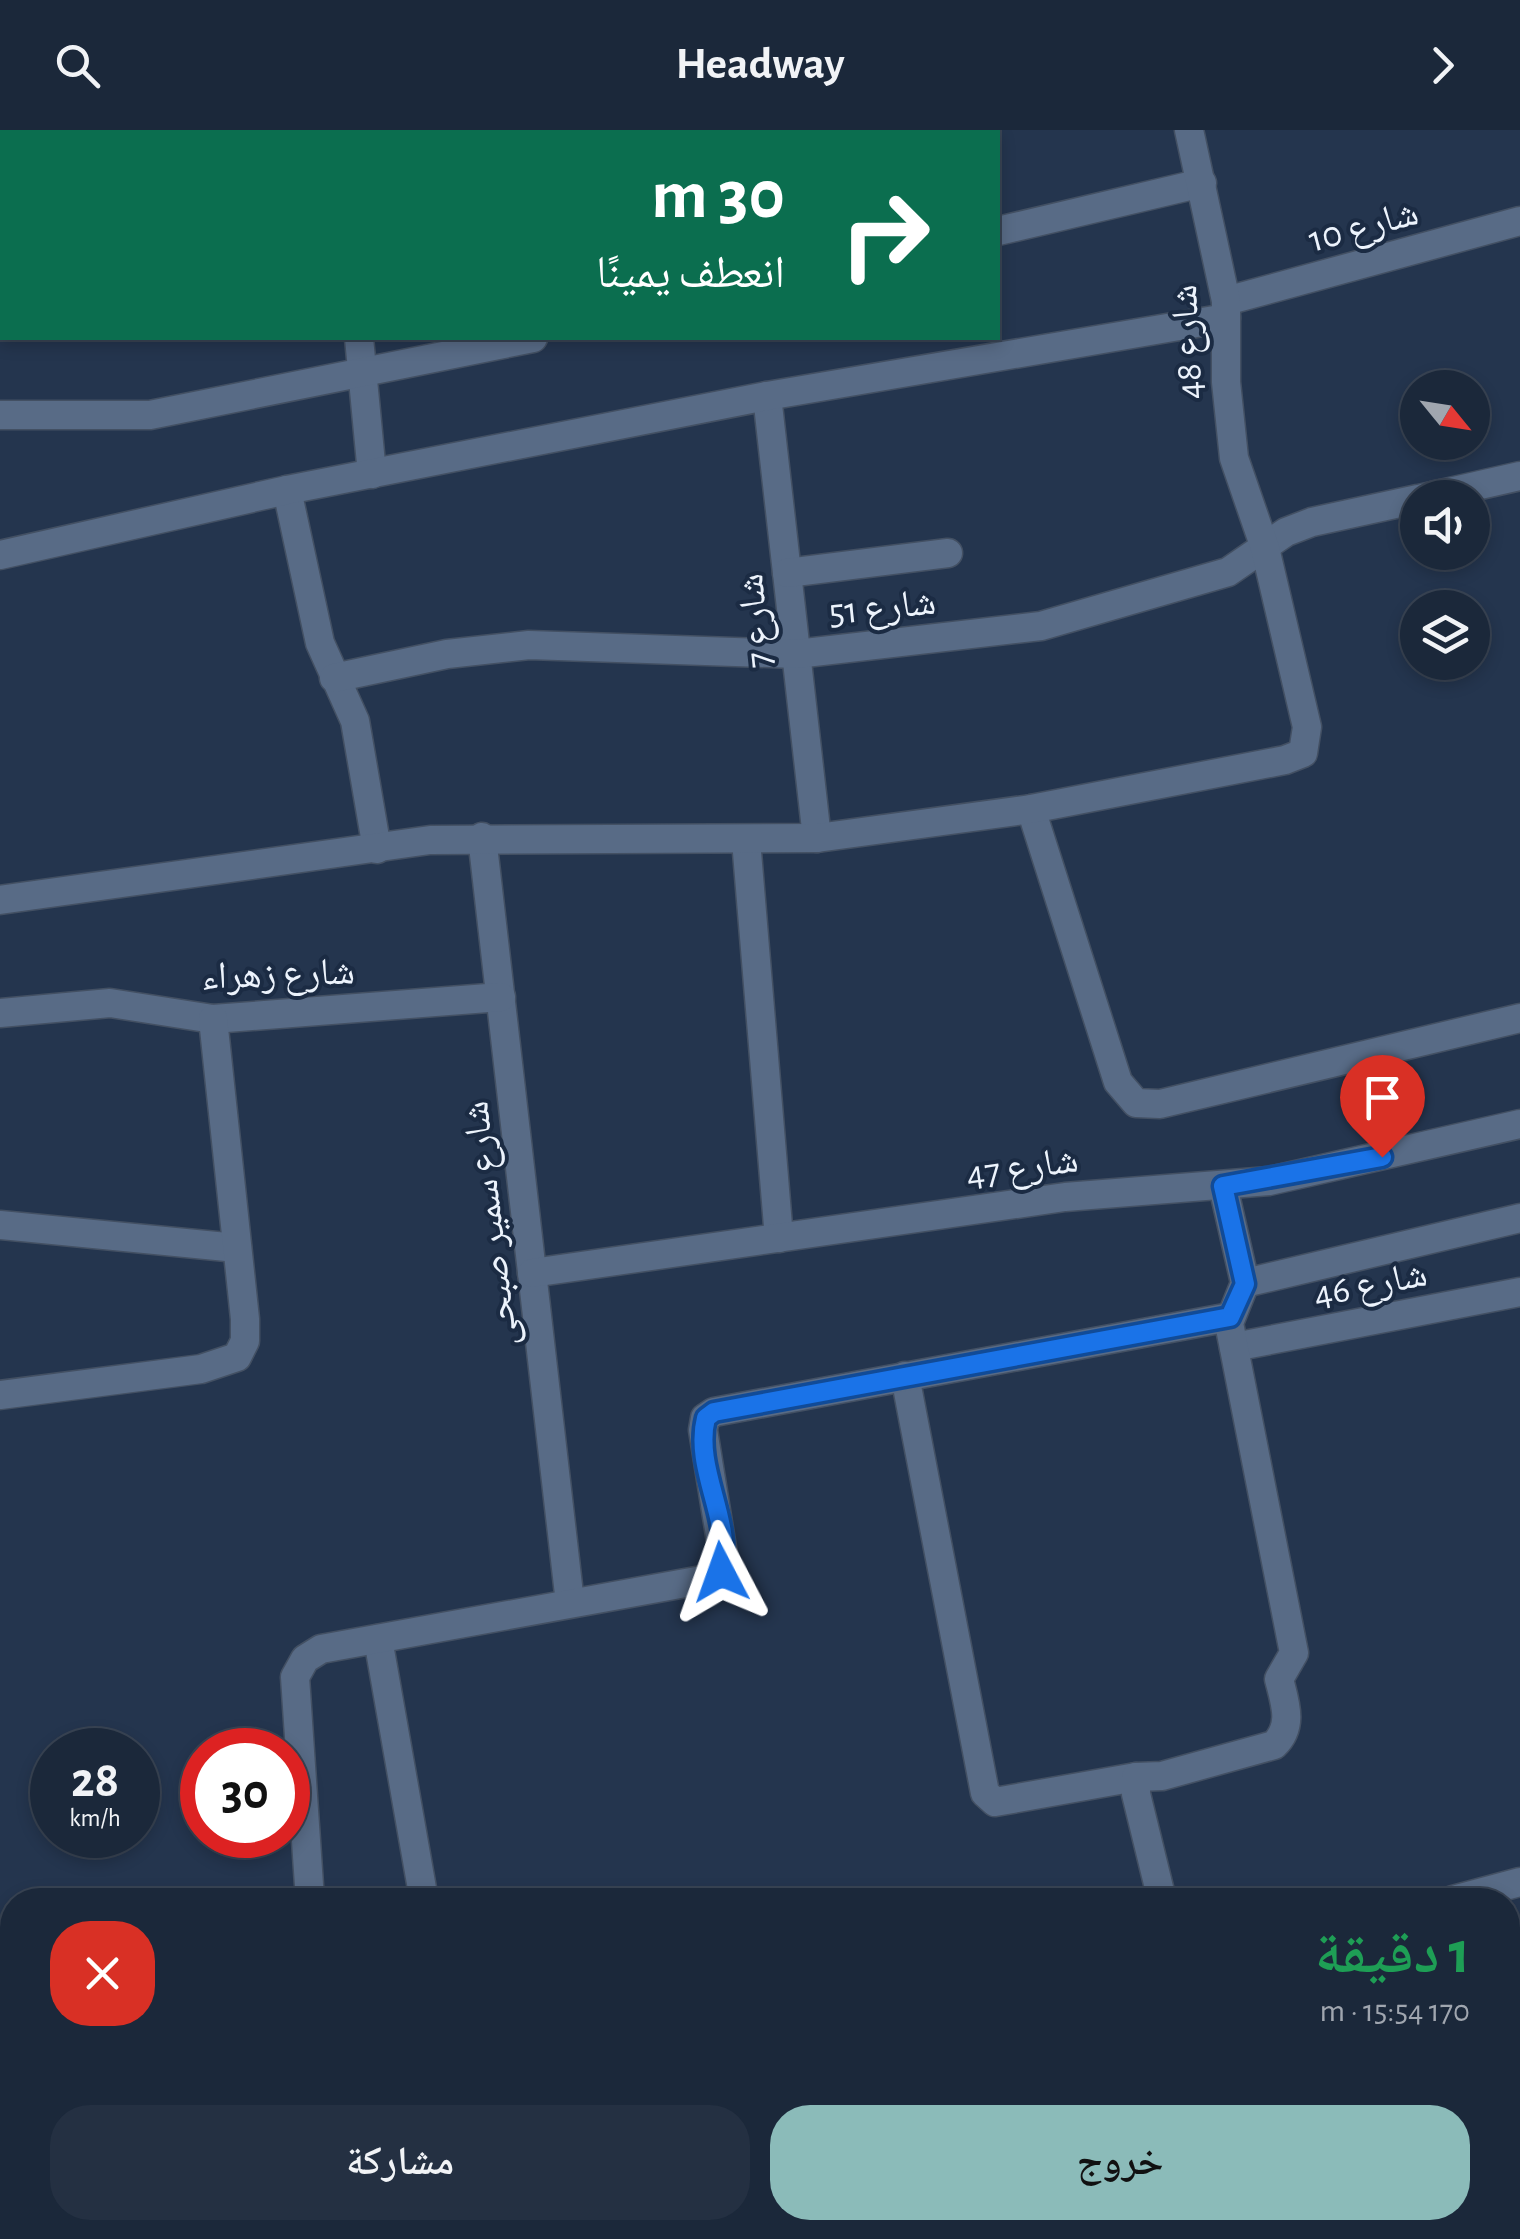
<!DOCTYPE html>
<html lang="ar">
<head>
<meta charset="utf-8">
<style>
  body { margin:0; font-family:"Alegreya Sans","Noto Naskh Arabic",sans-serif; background:#243042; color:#f1f3f6; direction:rtl; height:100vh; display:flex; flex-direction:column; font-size:38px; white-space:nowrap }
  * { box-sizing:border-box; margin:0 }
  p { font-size:32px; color:#a0a6af }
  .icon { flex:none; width:55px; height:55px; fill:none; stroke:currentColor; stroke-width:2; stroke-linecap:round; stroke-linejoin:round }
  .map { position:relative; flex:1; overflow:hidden; direction:ltr }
  .details { position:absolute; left:0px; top:1758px; width:1520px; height:352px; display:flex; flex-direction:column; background:#1b283a; border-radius:40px 40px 0 0; box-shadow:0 5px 15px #0003,0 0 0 2px #394454; direction:rtl }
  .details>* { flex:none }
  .guide { position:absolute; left:0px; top:0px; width:1000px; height:210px; box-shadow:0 5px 15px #0003,0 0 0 2px #394454; direction:rtl; background:#0b6e4f; color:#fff; overflow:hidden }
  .needle { width:65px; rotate:120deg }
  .tools { position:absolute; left:1400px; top:240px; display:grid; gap:20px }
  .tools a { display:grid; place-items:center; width:90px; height:90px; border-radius:50%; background:#1b283a; box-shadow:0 5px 15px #0003,0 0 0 2px #394454; font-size:50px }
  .speed { position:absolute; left:30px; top:1598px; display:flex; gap:20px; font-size:50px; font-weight:700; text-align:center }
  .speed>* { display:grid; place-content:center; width:130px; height:130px; border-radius:50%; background:#1b283a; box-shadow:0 5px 15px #0003,0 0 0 2px #394454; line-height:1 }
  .speed small { font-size:25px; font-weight:400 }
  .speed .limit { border:15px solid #d22; background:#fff; color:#111 }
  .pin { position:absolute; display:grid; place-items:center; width:85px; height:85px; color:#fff; margin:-102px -42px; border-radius:50% 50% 50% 0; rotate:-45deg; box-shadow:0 0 10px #0007 }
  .pin .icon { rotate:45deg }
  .me { position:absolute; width:110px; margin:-55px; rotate:356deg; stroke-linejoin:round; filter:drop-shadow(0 0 8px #0008) }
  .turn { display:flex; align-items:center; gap:35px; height:210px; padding:0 50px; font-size:45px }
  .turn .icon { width:130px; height:130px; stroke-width:2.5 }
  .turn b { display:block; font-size:70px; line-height:85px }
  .round { display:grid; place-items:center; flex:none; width:105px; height:105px; border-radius:40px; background:#243042 }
  .summary { display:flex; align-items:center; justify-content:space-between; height:170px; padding:0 50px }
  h1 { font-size:60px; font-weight:600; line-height:75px; color:#1e9e55 }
  .action { display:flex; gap:20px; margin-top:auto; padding:20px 50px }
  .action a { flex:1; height:115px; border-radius:40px; background:#8bbbb9; color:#111; font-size:40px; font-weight:600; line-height:115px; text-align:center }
  .action a+a { background:#243042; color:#f1f3f6 }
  header { display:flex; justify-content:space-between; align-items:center; height:130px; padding:0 50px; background:#1b283a; font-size:45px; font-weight:600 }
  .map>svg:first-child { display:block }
</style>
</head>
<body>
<header><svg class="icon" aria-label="forward" viewBox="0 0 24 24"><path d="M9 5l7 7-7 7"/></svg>Headway<svg class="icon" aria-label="search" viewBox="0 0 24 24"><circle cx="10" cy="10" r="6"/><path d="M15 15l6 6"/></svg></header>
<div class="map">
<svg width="1520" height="2109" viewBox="0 0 1520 2109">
  <rect width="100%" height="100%" fill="#24354e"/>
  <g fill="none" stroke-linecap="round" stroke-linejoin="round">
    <defs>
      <g id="minor">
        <path d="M362,0L363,2"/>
        <path d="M435,2L451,0"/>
        <path d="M0,84L2,83"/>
        <path d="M998,101L1202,53"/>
        <path d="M1226,171L1520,91"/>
        <path d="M359,208L372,344"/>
        <path d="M767,266L817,708"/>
        <path d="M0,285H150L533,208"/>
        <path d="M287,360L320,513L355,591L377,719"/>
        <path d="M1423,368L1520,346"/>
        <path d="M0,425L287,360L767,266L1226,188"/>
        <path d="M787,443L948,423"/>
        <path d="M334,548L447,524L529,515L796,524L1041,496L1228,442L1286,402L1312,392L1418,369"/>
        <path d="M1031,679L1118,952L1136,973L1160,974L1520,888"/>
        <path d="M482,707L570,1473"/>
        <path d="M746,710L779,1108"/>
        <path d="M0,770L430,710L817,708L1031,679L1285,630L1303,623L1307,597L1265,418L1234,328L1226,252V171L1189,0"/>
        <path d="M0,883L110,873L213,889L501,867"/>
        <path d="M0,1095L237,1118"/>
        <path d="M532,1143L1065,1067L1269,1051L1520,994"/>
        <path d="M1245,1153L1520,1088"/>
        <path d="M1234,1217L1520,1162"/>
        <path d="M905,1246L985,1663L995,1672L1136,1647"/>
        <path d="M0,1265L201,1239L237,1227L245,1211V1189L213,889"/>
        <path d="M378,1509L424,1770"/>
        <path d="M310,1770L295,1547L305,1529L321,1519L713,1448L721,1442L724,1430L703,1300L705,1288L714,1282L1230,1187"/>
        <path d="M1162,1770L1136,1664V1647L1162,1646L1274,1615C1294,1596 1285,1573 1279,1549L1294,1523L1229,1193L1245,1153L1223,1056"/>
        <path d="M1453,1770L1520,1752"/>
        <path d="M0,1891L12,1889"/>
        <path d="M1508,2023L1520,2018"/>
        <path d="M77,2098L79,2109"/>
        <path d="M220,2098L222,2109"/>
        <path d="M1222,2098L1225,2109"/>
        <path d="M611,2109V2098"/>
        <path d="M875,2109L919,2098"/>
        <path d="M1301,2109L1329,2098"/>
      </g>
    </defs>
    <use href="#minor" stroke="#435063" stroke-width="31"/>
    <use href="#minor" stroke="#586b86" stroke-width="28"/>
  </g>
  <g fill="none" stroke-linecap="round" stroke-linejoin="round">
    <defs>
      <path id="route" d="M721,1442C734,1393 693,1339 706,1288L714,1282L1230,1187L1245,1154L1223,1056L1382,1027"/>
    </defs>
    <use href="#route" stroke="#114b97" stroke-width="25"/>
    <use href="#route" stroke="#1a73e8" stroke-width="18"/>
  </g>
  <g text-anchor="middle" stroke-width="8" stroke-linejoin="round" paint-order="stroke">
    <g font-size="38" fill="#ecf3fc" stroke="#1b2b43">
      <text transform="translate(1363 95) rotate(-15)" y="13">شارع 10</text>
      <text transform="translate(1186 212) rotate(-93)" y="13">شارع 48</text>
      <text transform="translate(882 476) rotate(-6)" y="13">شارع 51</text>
      <text transform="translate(754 491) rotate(-96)" y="13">شارع 7</text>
      <text transform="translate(278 843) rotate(-2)" y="13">شارع زهراء</text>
      <text transform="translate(1022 1036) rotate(-8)" y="13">شارع 47</text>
      <text transform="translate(489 1094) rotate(-97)" y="13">شارع سمير صبحى</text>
      <text transform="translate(1370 1153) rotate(-11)" y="13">شارع 46</text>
    </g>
  </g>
</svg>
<div class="tools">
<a><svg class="needle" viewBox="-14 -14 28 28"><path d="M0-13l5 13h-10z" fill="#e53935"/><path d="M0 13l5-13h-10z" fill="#a0a6af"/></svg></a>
<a><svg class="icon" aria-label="sound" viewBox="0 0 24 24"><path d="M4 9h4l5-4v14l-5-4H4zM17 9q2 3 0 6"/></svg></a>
<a><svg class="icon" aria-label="layers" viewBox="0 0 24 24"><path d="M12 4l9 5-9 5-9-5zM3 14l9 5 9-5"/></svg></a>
</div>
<div class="speed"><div>28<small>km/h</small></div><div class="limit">30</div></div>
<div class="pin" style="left:1382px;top:1027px;background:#d93025"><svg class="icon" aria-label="arrive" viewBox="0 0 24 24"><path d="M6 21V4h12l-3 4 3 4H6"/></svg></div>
<svg class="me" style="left:721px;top:1442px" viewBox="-20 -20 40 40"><path d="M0-17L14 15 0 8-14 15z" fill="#1a73e8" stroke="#fff" stroke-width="4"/></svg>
<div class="guide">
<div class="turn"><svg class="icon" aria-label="right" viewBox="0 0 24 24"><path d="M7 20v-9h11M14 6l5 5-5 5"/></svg><div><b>30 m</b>انعطف يمينًا</div></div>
</div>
<section class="details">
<div class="summary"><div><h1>1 دقيقة</h1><p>170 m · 15:54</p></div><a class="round" style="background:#d93025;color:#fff"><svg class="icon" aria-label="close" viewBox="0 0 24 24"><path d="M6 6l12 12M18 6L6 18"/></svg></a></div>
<div class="action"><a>خروج</a><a>مشاركة</a></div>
</section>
</div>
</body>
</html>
